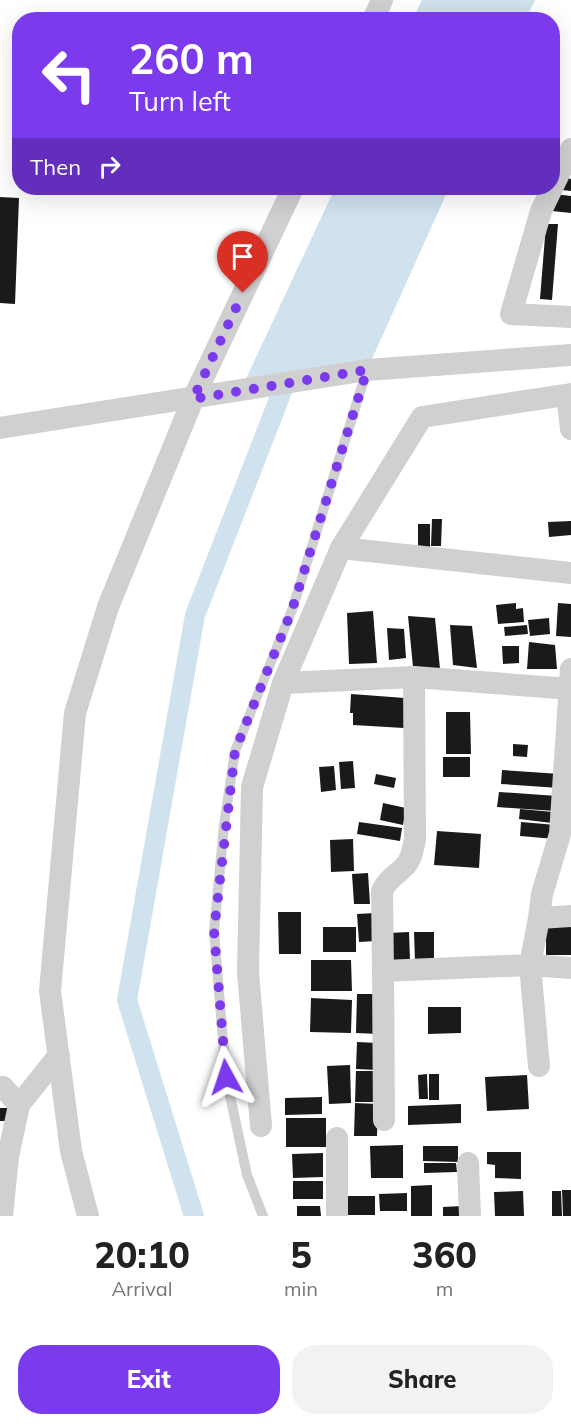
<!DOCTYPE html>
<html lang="en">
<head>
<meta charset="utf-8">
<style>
  body { margin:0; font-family:Mulish,sans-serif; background:#f2f2f2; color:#222; height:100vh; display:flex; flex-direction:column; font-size:22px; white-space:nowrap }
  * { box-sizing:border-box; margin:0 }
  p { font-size:20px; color:#767676 }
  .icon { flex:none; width:33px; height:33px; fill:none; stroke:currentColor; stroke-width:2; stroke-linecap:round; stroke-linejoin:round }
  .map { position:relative; height:1216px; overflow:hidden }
  .drawer { display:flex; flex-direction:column; background:#fff; flex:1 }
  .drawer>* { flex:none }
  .hud { position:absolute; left:12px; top:12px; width:548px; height:183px; border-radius:24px; box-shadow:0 6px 24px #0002; background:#7c3aed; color:#fff; overflow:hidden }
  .pin { position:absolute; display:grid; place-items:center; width:51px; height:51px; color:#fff; margin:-62px -26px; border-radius:50% 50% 50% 0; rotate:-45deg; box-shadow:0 0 6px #0007 }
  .pin .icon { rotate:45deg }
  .me { position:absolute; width:66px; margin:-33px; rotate:355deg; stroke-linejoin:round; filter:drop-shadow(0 0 4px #0008) }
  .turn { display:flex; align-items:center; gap:21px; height:126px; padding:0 18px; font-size:27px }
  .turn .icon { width:78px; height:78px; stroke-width:2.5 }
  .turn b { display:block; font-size:42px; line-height:51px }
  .then { display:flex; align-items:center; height:57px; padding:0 18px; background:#0003; gap:12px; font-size:22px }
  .eta { display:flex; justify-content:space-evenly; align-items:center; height:102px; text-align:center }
  .eta b { font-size:36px; font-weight:800; line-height:42px }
  .action { display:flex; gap:12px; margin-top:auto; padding:12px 18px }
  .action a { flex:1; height:69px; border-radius:24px; background:#7c3aed; color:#fff; font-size:24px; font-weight:800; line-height:69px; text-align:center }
  .action a+a { background:#f2f2f2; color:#222 }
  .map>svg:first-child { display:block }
</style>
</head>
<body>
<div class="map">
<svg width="571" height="1216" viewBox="0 0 571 1216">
  <rect width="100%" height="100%" fill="#fff"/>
  <g fill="#cfe2ee">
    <path d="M422,0H535L526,19H413Z"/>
    <path d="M335,188H449L367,370L244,383Z"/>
  </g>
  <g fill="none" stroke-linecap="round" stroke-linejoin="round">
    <path stroke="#cfe2ee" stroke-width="20" d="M194,1216L127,1000L195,615L290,371"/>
  </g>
  <g fill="#1a1a1a">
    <path d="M564,177L571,179V191L562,190Z"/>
    <path d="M554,194L571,196V213L552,211Z"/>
    <path d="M0,197L19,198L15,304L0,303Z"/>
    <path d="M546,224H558L552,300L540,299Z"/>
    <path d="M432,519H442L441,546H431Z"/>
    <path d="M571,521V535L549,537L548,522Z"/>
    <rect x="418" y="524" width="12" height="23"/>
    <path d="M516,603V609L523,608L524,622L498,624L496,605Z"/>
    <path d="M558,603L571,604V637L556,636Z"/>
    <path d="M373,611L377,663L349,664L347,613Z"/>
    <path d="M408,616L435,618L440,669L414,677Z"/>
    <path d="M549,618L550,634L530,636L528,620Z"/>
    <path d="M450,625L472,626L477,668L453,665Z"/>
    <path d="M527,625L528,634L505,636L504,627Z"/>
    <path d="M387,628L404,629L406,658L389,660Z"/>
    <path d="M529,642L555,645L557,669H527Z"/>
    <path d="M502,646H519V663L503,664Z"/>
    <path d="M351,694L405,698L404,728L353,725V713H350Z"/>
    <path d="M446,712H470L471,754H446Z"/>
    <path d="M513,744L528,745L527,757L513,756Z"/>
    <rect x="443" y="757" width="27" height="20"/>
    <path d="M353,761L355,788L341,789L339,762Z"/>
    <path d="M334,766L336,790L321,792L319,767Z"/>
    <path d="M502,770L560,774L559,788L501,784Z"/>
    <path d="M376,774L396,778L394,788L374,784Z"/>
    <path d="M499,792L557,796L555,811L497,807Z"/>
    <path d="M383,803L406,808L403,825L380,820Z"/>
    <path d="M520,809L553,812L552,823L519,819Z"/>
    <path d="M359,822L402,828L400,841L357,834Z"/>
    <path d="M521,822L556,825L555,839L520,836Z"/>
    <path d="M437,831L481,834L479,868L434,865Z"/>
    <path d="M353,839L354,871L331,872L330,840Z"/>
    <path d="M368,873L370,904H354L352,874Z"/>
    <path d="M278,912H301V954H279Z"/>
    <path d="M375,913L376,941L359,942L357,914Z"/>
    <rect x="546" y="926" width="25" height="29"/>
    <rect x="323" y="927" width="33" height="25"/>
    <path d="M409,932L410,960L389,961L388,933Z"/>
    <path d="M414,932H434V961L415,962Z"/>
    <path d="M311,960H351L352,991H311Z"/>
    <path d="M357,994H378V1034L356,1033Z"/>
    <path d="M311,998L352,1000L351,1033L310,1032Z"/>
    <path d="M428,1007H461V1033L428,1034Z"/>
    <path d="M357,1042L378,1043L377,1070L356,1069Z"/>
    <path d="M350,1065L351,1103L329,1104L327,1066Z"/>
    <path d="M356,1071H378L377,1102H355Z"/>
    <path d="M427,1074L428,1099H419L418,1075Z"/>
    <rect x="429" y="1074" width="10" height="26"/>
    <path d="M527,1075L529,1109L487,1111L485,1077Z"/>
    <path d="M322,1097V1114L285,1115V1098Z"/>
    <path d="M355,1103L378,1104L377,1136H354Z"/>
    <path d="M461,1104V1123L408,1125V1106Z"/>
    <path d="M0,1108H7L8,1121H0Z"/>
    <rect x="286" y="1118" width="40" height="29"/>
    <path d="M403,1145V1178H371L370,1146Z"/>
    <path d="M423,1146H458V1162L423,1161Z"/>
    <path d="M487,1152H521V1179L495,1178V1165L487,1164Z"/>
    <path d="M323,1153V1177L293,1178L292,1154Z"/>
    <path d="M424,1163H456L457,1172L424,1173Z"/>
    <rect x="293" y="1181" width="30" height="18"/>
    <path d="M432,1185V1216H411V1186Z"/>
    <path d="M562,1190H571V1216H563Z"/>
    <path d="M523,1191L524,1216H495L494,1192Z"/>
    <path d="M552,1191H561L562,1216H552Z"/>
    <path d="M407,1193V1211H380L379,1194Z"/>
    <rect x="347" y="1196" width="28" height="19"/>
    <path d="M297,1206H320L321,1216H297Z"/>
    <path d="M462,1206V1216H443V1207Z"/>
  </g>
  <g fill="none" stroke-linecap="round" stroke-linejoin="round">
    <path stroke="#d0d0d0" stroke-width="10" d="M263,1216L247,1175L226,1077L214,931L224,825L235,751L292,610L367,370"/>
    <g stroke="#d0d0d0" stroke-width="22">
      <path d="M373,20L382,0"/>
      <path d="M571,149L541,211L511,314L571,317"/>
      <path d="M567,395L571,429"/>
      <path d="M0,428L367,370L571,355"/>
      <path d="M341,548L571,573"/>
      <path d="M283,683L414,677L571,689"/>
      <path d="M539,918L542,894L560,834L571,669"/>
      <path d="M383,971L382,891C388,878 396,876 405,866C412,859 413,848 415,839L414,677"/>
      <path d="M539,1066L530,965L539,918L571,916"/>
      <path d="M0,1087H3L19,1105"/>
      <path d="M384,1120L383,971L530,965L571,968"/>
      <path d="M261,1126L248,972L252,787L283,683L341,548L422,417L571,394"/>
      <path d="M337,1138V1216"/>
      <path d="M468,1163L470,1216"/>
      <path d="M2,1216L8,1157L19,1105L59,1055"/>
      <path d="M88,1216L71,1151L50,991L75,713L108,607L193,399L293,188"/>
    </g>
  </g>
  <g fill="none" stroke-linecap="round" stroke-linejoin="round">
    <path stroke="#7c3aed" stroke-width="10" stroke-dasharray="0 18" d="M226,1077L214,931L235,751L292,610L367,370L193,399L243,293"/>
  </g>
</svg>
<div class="pin" style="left:243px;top:293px;background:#d93025"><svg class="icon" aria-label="arrive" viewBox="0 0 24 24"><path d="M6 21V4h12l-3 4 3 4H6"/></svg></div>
<svg class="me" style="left:226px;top:1077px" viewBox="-20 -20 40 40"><path d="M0-17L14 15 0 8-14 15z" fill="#7c3aed" stroke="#fff" stroke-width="4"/></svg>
<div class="hud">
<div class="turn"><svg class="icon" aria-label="left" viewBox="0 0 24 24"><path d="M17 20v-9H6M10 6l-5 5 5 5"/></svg><div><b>260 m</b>Turn left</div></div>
<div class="then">Then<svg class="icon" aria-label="right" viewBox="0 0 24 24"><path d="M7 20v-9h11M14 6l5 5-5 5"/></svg></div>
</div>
</div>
<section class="drawer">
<div class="eta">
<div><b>20:10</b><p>Arrival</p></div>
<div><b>5</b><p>min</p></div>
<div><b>360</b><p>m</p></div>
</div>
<div class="action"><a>Exit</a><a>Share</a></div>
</section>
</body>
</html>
